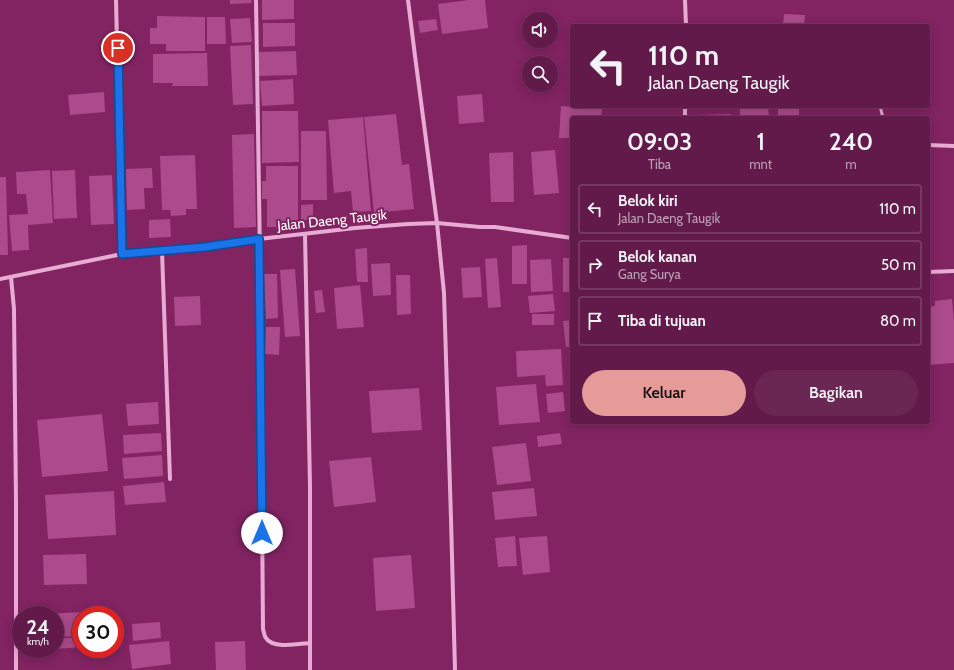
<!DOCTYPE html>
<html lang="id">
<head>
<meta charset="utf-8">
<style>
  body { margin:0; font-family:Cabin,sans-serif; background:#6b2754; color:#f1f3f6; height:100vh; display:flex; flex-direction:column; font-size:15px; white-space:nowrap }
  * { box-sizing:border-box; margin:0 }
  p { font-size:13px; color:#bba1b5 }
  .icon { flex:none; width:22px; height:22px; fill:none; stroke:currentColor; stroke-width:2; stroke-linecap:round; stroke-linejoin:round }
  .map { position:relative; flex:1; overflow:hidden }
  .details { position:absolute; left:570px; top:116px; width:360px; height:308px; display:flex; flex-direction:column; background:#621a4a; border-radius:4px; box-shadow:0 2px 10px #0003,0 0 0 1px #763862 }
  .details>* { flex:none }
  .banner { position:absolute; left:570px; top:24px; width:360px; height:84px; border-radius:4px; box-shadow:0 2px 10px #0003,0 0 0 1px #763862; background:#621a4a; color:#f1f3f6; overflow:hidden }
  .buttons { position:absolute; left:522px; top:12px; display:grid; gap:8px }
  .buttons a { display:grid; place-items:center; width:36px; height:36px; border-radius:50%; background:#621a4a; box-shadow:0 2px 10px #0003,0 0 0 1px #763862; font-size:20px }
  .speed { position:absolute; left:12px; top:606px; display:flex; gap:8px; font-size:20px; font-weight:700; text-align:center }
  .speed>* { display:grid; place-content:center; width:52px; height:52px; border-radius:50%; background:#621a4a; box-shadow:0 2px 10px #0003,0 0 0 1px #763862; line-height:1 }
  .speed small { font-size:10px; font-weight:400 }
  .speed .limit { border:6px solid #d22; background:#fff; color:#111 }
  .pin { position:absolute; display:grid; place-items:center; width:34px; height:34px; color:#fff; margin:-17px; border:2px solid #fff; border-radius:50%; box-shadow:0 1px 4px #0007 }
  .me { position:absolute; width:44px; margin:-22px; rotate:0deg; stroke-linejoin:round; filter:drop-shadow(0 0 3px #0008) }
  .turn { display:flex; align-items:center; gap:14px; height:84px; padding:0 12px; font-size:18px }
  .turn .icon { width:52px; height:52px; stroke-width:2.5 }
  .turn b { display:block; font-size:28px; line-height:34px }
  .eta { display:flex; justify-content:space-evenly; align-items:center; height:68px; text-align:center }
  .eta b { font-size:24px; font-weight:600; line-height:28px }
  .primary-button { display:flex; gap:8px; margin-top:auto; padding:8px 12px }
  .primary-button a { flex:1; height:46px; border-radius:24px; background:#e69b98; color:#111; font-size:16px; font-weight:600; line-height:46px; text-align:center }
  .primary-button a+a { background:#6b2754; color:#f1f3f6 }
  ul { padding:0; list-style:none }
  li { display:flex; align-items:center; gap:12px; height:50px; margin:0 8px 6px; padding:0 4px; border:2px solid #763862; border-radius:4px }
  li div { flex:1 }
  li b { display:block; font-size:15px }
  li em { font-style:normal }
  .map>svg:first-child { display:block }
</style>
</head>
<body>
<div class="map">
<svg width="954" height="670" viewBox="0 0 954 670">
  <rect width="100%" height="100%" fill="#822362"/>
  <g fill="#ab4b8b">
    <path d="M230,0H251L252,3L230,4Z"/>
    <path d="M262,0H294V19L262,20Z"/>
    <path d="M469,0H485L488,28L442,34L438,4Z"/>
    <path d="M784,14L805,15L804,26H783Z"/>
    <path d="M157,16L205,17V51H166V44H150V28H157Z"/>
    <path d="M207,17H225L226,44H207Z"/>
    <path d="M250,18L252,42L232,43L230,19Z"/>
    <path d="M436,19L438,30L420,33L418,21Z"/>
    <path d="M263,23H295V46L263,47Z"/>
    <path d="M251,45L253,104L233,105L230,46Z"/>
    <path d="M296,51L297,75L259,76V52Z"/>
    <path d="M207,53L208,86H172L173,83H153V54Z"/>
    <path d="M293,79L294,104L262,106L260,81Z"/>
    <path d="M104,92L105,112L70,115L68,95Z"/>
    <path d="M482,94L484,122L459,124L457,96Z"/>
    <path d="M561,106L602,109L601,118H572V138H559Z"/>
    <path d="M740,106H768L769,118H740Z"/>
    <rect x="778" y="106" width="21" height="12"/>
    <path d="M262,111H298L299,162L262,163Z"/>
    <path d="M396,114L402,165L409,164L414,209L374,213L364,117Z"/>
    <path d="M731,114V118H698V115Z"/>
    <path d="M363,117L371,211L353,212L351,191L334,193L328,120Z"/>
    <path d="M301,131H326L327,200H301Z"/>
    <path d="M254,134L256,227L234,228L232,135Z"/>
    <path d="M555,150L559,193L534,195L531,152Z"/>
    <path d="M513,152L514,202H491L489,153Z"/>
    <path d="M195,155L197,209H186V215L171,216L170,210H162L160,156Z"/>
    <path d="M266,166H298V222H288V227H267V199H262V181H266Z"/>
    <path d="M152,168L153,188H144L145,209L127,210L126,169Z"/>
    <path d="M50,170L53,223L28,225L29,250L12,251L9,215L28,214L26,194H17L16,172Z"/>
    <path d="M75,170L77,218L54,219L52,171Z"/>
    <path d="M112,175L114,224L91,225L89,176Z"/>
    <path d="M0,177H6L8,255H0Z"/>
    <path d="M313,204V220H301V205Z"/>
    <path d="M170,219L171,237L149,238V220Z"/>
    <path d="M527,245V284H512V246Z"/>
    <path d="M367,248L368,282H357L355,249Z"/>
    <path d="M497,258L501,307L488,308L485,259Z"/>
    <rect x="563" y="258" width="9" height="34"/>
    <path d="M551,259L553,291L531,292L530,260Z"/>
    <path d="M390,263L391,295L373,296L371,264Z"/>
    <path d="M480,267L482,297L463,298L461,268Z"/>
    <path d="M295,269L300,336L285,337L280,270Z"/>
    <path d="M264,274H277L278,318L266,319Z"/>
    <path d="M396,275H410L411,314L397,315Z"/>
    <path d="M360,285L364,327L337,329L334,288Z"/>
    <path d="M322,290L325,312L316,313L314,291Z"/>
    <path d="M553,294L555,311L530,313L528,296Z"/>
    <path d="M569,295H572V317H570Z"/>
    <path d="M200,296L201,325L175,326L174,297Z"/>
    <path d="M952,299L954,320V363L928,365V340H929L928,307L935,306V301Z"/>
    <rect x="532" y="314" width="22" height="11"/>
    <path d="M572,320V347H566L563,321Z"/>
    <path d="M266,327H280L279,355L265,354Z"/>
    <path d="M561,349L563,385L546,386L545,375L517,377L516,351Z"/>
    <path d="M536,384L540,422L499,425L496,387Z"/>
    <path d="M419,388L422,430L372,433L369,391Z"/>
    <path d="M563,392L565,411L548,413L546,394Z"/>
    <path d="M158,402L159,424L128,426L126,404Z"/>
    <path d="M102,414L108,471L42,477L37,420Z"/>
    <path d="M161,433L162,451L124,454L123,435Z"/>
    <path d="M560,433L562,444L538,447L537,436Z"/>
    <path d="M526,443L531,481L497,485L492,447Z"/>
    <path d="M162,455L163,476L124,479L122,458Z"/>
    <path d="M371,457L376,502L334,507L329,461Z"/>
    <path d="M164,482L166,502L125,505L123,486Z"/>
    <path d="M534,488L537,516L495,520L492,492Z"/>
    <path d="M114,491L116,535L48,539L45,495Z"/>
    <path d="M515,536L517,566L498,567L495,538Z"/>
    <path d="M547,536L550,572L523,575L519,538Z"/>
    <path d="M86,554L87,584L44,585L43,555Z"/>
    <path d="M411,555L415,608L376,611L373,558Z"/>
    <path d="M82,612V615H81V636L55,637V615H49V614Z"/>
    <path d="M160,622L161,638L133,641L132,624Z"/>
    <path d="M120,634L121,644H115V635Z"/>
    <path d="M81,637V647L55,649V639Z"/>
    <path d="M169,641L171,664L132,669L129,645Z"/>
    <path d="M245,641L246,670H216L215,642Z"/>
  </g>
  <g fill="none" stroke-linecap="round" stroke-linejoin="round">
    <path stroke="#e8abd4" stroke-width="3" d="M880,106L883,118"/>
    <g stroke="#e8abd4" stroke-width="4">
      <path d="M116,0L122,254"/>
      <path d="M256,0L260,258L263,629C264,632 264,636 266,638C272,649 299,644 310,643"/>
      <path d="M408,0L415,56L437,223L444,293L451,519L455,670"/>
      <path d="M685,0L686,26"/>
      <path d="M685,118V106"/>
      <path d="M928,145L954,146"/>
      <path d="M305,234L310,486V670"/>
      <path d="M162,251L170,479"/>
      <path d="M928,272L954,271"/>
      <path d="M11,277L14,309L16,502V670"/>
      <path d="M0,279L122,254L205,247L259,239L355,228L408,224L437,223L480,227H495L572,238"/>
    </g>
  </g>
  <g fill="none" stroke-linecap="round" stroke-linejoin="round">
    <defs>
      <path id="route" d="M118,48L122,254L205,247L259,239L262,533"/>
    </defs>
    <use href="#route" stroke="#114b97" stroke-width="10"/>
    <use href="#route" stroke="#1a73e8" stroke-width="7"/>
  </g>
  <g text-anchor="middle" stroke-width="4" stroke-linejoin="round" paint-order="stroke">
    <g font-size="14" fill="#fff" stroke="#822362">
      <text transform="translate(332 220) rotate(-6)" y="5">Jalan Daeng Taugik</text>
    </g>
  </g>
</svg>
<div class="buttons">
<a><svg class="icon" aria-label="sound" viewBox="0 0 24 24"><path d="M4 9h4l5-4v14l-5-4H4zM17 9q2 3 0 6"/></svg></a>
<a><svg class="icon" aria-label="search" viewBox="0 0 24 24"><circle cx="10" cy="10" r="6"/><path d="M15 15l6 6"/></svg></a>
</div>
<div class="speed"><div>24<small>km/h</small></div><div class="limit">30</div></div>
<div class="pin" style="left:118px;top:48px;background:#d93025"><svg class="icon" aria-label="arrive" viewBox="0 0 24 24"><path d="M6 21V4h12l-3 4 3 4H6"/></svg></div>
<svg class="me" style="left:262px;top:533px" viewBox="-20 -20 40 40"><circle r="19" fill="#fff"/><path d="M0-13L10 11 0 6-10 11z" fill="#1a73e8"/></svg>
<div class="banner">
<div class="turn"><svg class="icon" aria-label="left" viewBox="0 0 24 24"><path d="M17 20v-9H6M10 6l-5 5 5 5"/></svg><div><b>110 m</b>Jalan Daeng Taugik</div></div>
</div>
<section class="details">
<div class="eta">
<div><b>09:03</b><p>Tiba</p></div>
<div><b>1</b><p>mnt</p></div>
<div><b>240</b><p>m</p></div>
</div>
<ul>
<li><svg class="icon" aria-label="left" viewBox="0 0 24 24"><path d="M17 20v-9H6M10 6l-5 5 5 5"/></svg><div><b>Belok kiri</b><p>Jalan Daeng Taugik</p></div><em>110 m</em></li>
<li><svg class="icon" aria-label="right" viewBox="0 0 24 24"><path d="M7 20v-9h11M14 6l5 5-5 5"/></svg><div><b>Belok kanan</b><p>Gang Surya</p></div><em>50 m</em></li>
<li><svg class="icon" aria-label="arrive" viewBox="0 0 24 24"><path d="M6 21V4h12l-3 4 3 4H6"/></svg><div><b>Tiba di tujuan</b></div><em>80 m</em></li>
</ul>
<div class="primary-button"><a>Keluar</a><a>Bagikan</a></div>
</section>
</div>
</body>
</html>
